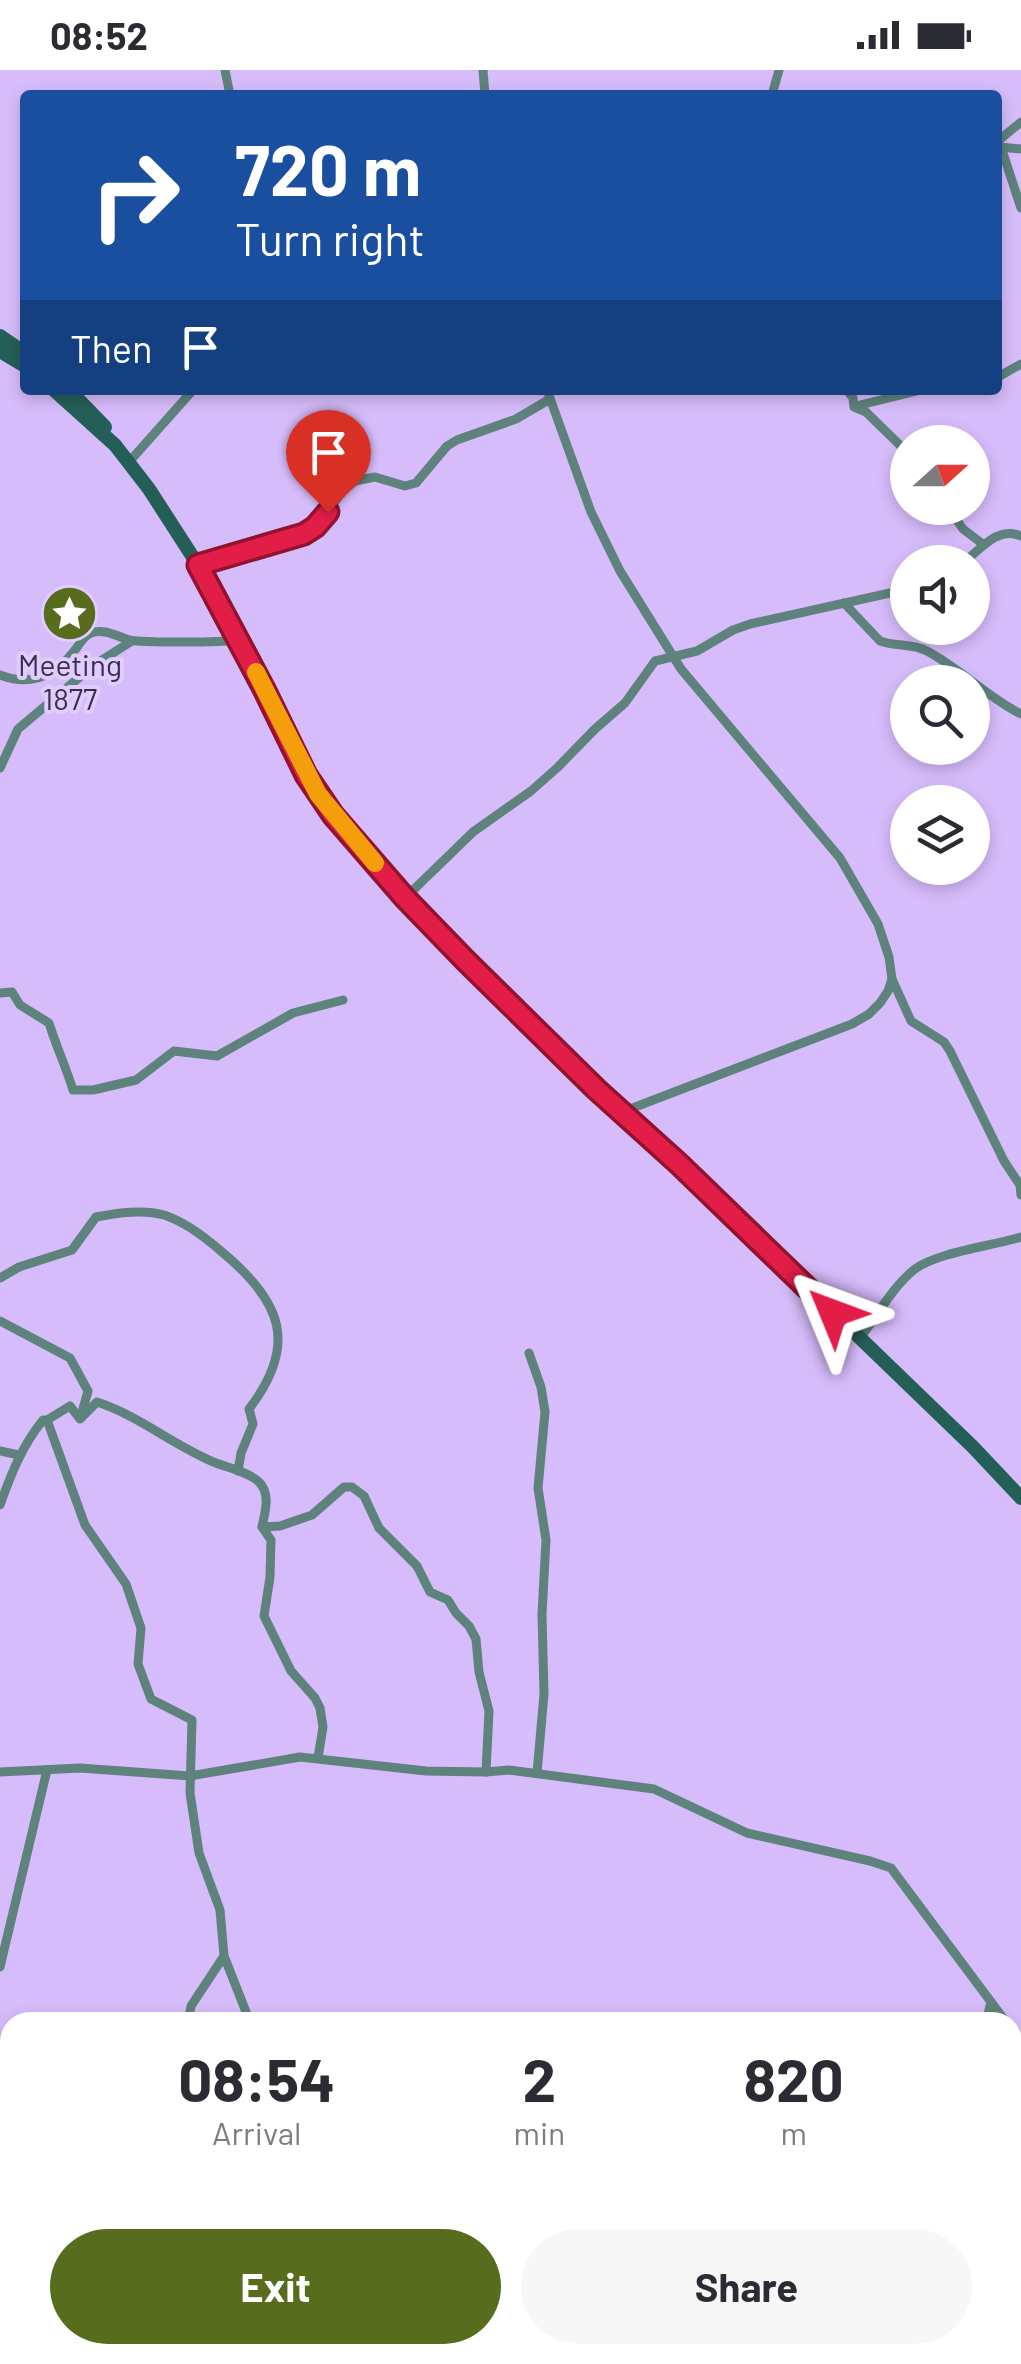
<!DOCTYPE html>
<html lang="en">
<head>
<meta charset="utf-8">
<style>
  body { margin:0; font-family:Barlow,sans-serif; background:#f7f7f7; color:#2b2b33; height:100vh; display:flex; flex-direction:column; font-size:38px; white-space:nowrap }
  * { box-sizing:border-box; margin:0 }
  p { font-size:32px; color:#7c7c81 }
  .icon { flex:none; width:55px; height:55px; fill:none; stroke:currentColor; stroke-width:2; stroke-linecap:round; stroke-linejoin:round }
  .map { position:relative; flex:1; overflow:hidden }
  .sheet { position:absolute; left:0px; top:1942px; width:1022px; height:352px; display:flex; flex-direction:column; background:#fff; border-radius:30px 30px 0 0; box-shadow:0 5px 15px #0003 }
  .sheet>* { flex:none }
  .top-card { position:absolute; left:20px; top:20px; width:982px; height:305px; border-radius:10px; box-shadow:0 5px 15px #0003; background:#1a4fa0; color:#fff; overflow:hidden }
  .needle { width:65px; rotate:69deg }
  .controls { position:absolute; left:890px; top:355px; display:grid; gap:20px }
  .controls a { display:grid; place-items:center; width:100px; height:100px; border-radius:50%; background:#fff; box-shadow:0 5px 15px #0003; font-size:50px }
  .pin { position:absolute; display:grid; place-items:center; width:85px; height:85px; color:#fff; margin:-102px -42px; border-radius:50% 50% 50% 0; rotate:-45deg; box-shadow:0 0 10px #0007 }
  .pin .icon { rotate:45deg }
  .me { position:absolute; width:110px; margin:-55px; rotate:314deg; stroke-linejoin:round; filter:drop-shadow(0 0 8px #0008) }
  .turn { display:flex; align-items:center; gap:35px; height:210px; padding:0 50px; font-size:45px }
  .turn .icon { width:130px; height:130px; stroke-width:2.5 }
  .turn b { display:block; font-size:70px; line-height:85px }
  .then { display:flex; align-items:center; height:95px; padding:0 50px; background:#0003; gap:20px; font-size:38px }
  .eta { display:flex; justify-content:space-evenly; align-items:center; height:170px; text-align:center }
  .eta b { font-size:60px; font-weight:700; line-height:70px }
  .action { display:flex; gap:20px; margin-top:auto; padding:20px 50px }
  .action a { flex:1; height:115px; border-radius:60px; background:#576d1d; color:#fff; font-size:40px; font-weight:700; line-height:115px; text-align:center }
  .action a+a { background:#f7f7f7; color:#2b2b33 }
  .status { display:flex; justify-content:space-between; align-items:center; height:70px; padding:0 50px; background:#fff; direction:ltr }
  .status svg { height:28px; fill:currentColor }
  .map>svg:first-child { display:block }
</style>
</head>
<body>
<div class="status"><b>08:52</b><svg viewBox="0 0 49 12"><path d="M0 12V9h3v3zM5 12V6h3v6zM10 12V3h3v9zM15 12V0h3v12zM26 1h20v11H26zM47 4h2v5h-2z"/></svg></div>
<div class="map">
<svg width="1021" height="2294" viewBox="0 0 1021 2294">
  <rect width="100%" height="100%" fill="#d7bcfb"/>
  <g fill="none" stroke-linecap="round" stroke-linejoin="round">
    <g stroke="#5e827c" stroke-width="9">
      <path d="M225,0L230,25"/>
      <path d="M483,0L485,25"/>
      <path d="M772,25L779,0"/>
      <path d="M998,71L1021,52"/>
      <path d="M999,77L1021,79"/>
      <path d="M1001,77L1021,138"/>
      <path d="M998,307L1021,294"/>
      <path d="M547,320L591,442L620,501L681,599L840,788L878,854L889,887L892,909L888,921L880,933L869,944L852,954L622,1042"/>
      <path d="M847,320L853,328L854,337L866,342L908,383"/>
      <path d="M856,336L921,320"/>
      <path d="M129,392L193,320"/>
      <path d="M948,438L963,459L984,475"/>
      <path d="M964,492C981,479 997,456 1021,466"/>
      <path d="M198,495L305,464L323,448L344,419L355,411L375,407L405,416L416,413L447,376L457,370L516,349L550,329"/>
      <path d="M844,533L880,571C896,577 912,573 927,581C961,599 987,627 1021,644"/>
      <path d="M0,605C31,617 55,606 75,580C80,574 83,566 91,563C104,558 116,566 129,570C139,572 150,571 160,572C187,572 213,573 239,570"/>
      <path d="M0,698L18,659L94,595L132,571"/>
      <path d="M405,828L473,762L531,721L558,697L595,659L625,633L655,591L697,581L733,560L750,554L908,519"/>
      <path d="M892,909L911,951L944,972L950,981L1004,1091L1020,1115L1021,1125"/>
      <path d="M0,923L12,922L20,935L49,953C56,976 66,997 73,1020H93L136,1010L174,981L217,986L293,943L343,930"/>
      <path d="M0,1208L19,1197L72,1180L96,1147C118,1143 142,1139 164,1145C186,1152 206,1168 222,1182C281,1231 299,1274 249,1339L253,1354L241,1383L238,1401"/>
      <path d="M0,1251L70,1288L88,1321L81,1346"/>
      <path d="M860,1268C877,1246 893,1216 915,1199C938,1182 992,1176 1021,1167"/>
      <path d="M529,1283L541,1317L545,1342L538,1418L546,1470L542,1544L544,1624L537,1703"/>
      <path d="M47,1350L85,1455L126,1514L141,1558L138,1594L151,1629L192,1650L190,1723L199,1783L220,1840L224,1886L191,1936L188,1952"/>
      <path d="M0,1381L19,1385"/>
      <path d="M0,1435C11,1404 22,1376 43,1350H47L70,1336L80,1349L97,1332C140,1346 174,1376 216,1393C229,1398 248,1402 259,1412C271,1424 265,1442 262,1457L271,1470L270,1507L264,1546L291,1601L315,1628L320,1638L323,1657L318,1688"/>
      <path d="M262,1457L280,1456L312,1445L344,1417H352L364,1426L379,1458L417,1496L430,1522L448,1530L456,1543L469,1556L476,1569L479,1602L489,1641L486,1702"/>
      <path d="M0,1702L80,1698L190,1706L300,1687L426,1701L486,1702L509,1700L654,1719L747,1763L870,1791L891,1798L1006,1952"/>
      <path d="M224,1886L250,1952"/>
      <path d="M0,1897L47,1700"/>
      <path d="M986,1952L991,1932"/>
      <path d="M1012,1961L1021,1972"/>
      <path d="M0,2073L10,2090"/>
      <path d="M2,2215L10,2234"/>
      <path d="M0,2216L2,2215L10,2176"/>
      <path d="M14,2285L16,2294"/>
      <path d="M639,2285L641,2294"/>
      <path d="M850,2285V2294"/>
      <path d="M393,2294L398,2285"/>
    </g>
    <g stroke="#245f57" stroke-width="14">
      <path d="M0,266L25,283"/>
      <path d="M0,281L25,296"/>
      <path d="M54,320L115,375L149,419L198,495L265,619L318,725L405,828L449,875L596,1019L679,1093L860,1268L973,1377L1021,1428"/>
      <path d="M69,320L105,357"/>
    </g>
  </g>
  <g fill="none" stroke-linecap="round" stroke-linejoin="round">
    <defs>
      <path id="route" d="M328,442L315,457L304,464L198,495L264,619L306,705L333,745L405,828L465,890L596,1019L679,1094L833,1243"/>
    </defs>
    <use href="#route" stroke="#92132f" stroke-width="25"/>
    <use href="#route" stroke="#e11d48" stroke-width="18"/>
    <path stroke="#f59e0b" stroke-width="18" d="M256,602L318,724L375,793"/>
  </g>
  <defs>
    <symbol id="sight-disc" viewBox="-11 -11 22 22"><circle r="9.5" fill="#576d1d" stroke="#e1ccff"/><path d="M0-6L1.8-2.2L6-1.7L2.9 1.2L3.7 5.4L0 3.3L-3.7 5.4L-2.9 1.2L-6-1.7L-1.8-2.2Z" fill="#fff"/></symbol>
  </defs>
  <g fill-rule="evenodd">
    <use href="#sight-disc" x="38" y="512" width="63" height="63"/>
  </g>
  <g text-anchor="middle" stroke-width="8" stroke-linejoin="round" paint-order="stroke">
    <g font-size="30" fill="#3a2f48" stroke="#e1ccff">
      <text x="70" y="606">Meeting<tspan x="70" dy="34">1877</tspan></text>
    </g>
  </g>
</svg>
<div class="controls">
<a><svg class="needle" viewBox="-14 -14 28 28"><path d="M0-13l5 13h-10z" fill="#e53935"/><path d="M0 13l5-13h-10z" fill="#7c7c81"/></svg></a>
<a><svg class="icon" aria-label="sound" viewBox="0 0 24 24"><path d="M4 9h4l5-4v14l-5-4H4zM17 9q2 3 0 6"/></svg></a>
<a><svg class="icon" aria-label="search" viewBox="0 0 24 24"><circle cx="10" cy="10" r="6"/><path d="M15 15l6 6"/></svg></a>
<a><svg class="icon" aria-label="layers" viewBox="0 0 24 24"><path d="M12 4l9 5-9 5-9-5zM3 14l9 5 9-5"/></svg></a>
</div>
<div class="pin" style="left:328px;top:442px;background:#d93025"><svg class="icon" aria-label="arrive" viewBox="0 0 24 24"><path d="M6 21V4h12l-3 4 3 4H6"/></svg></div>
<svg class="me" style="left:833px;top:1243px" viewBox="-20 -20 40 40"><path d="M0-17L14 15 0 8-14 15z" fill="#e11d48" stroke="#fff" stroke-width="4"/></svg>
<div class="top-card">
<div class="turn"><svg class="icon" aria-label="right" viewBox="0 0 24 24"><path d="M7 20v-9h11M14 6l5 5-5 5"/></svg><div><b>720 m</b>Turn right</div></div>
<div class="then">Then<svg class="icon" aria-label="arrive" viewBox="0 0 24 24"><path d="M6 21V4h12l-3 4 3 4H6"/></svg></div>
</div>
<section class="sheet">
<div class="eta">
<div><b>08:54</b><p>Arrival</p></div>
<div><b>2</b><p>min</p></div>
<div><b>820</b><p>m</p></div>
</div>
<div class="action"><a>Exit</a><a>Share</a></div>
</section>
</div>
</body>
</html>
